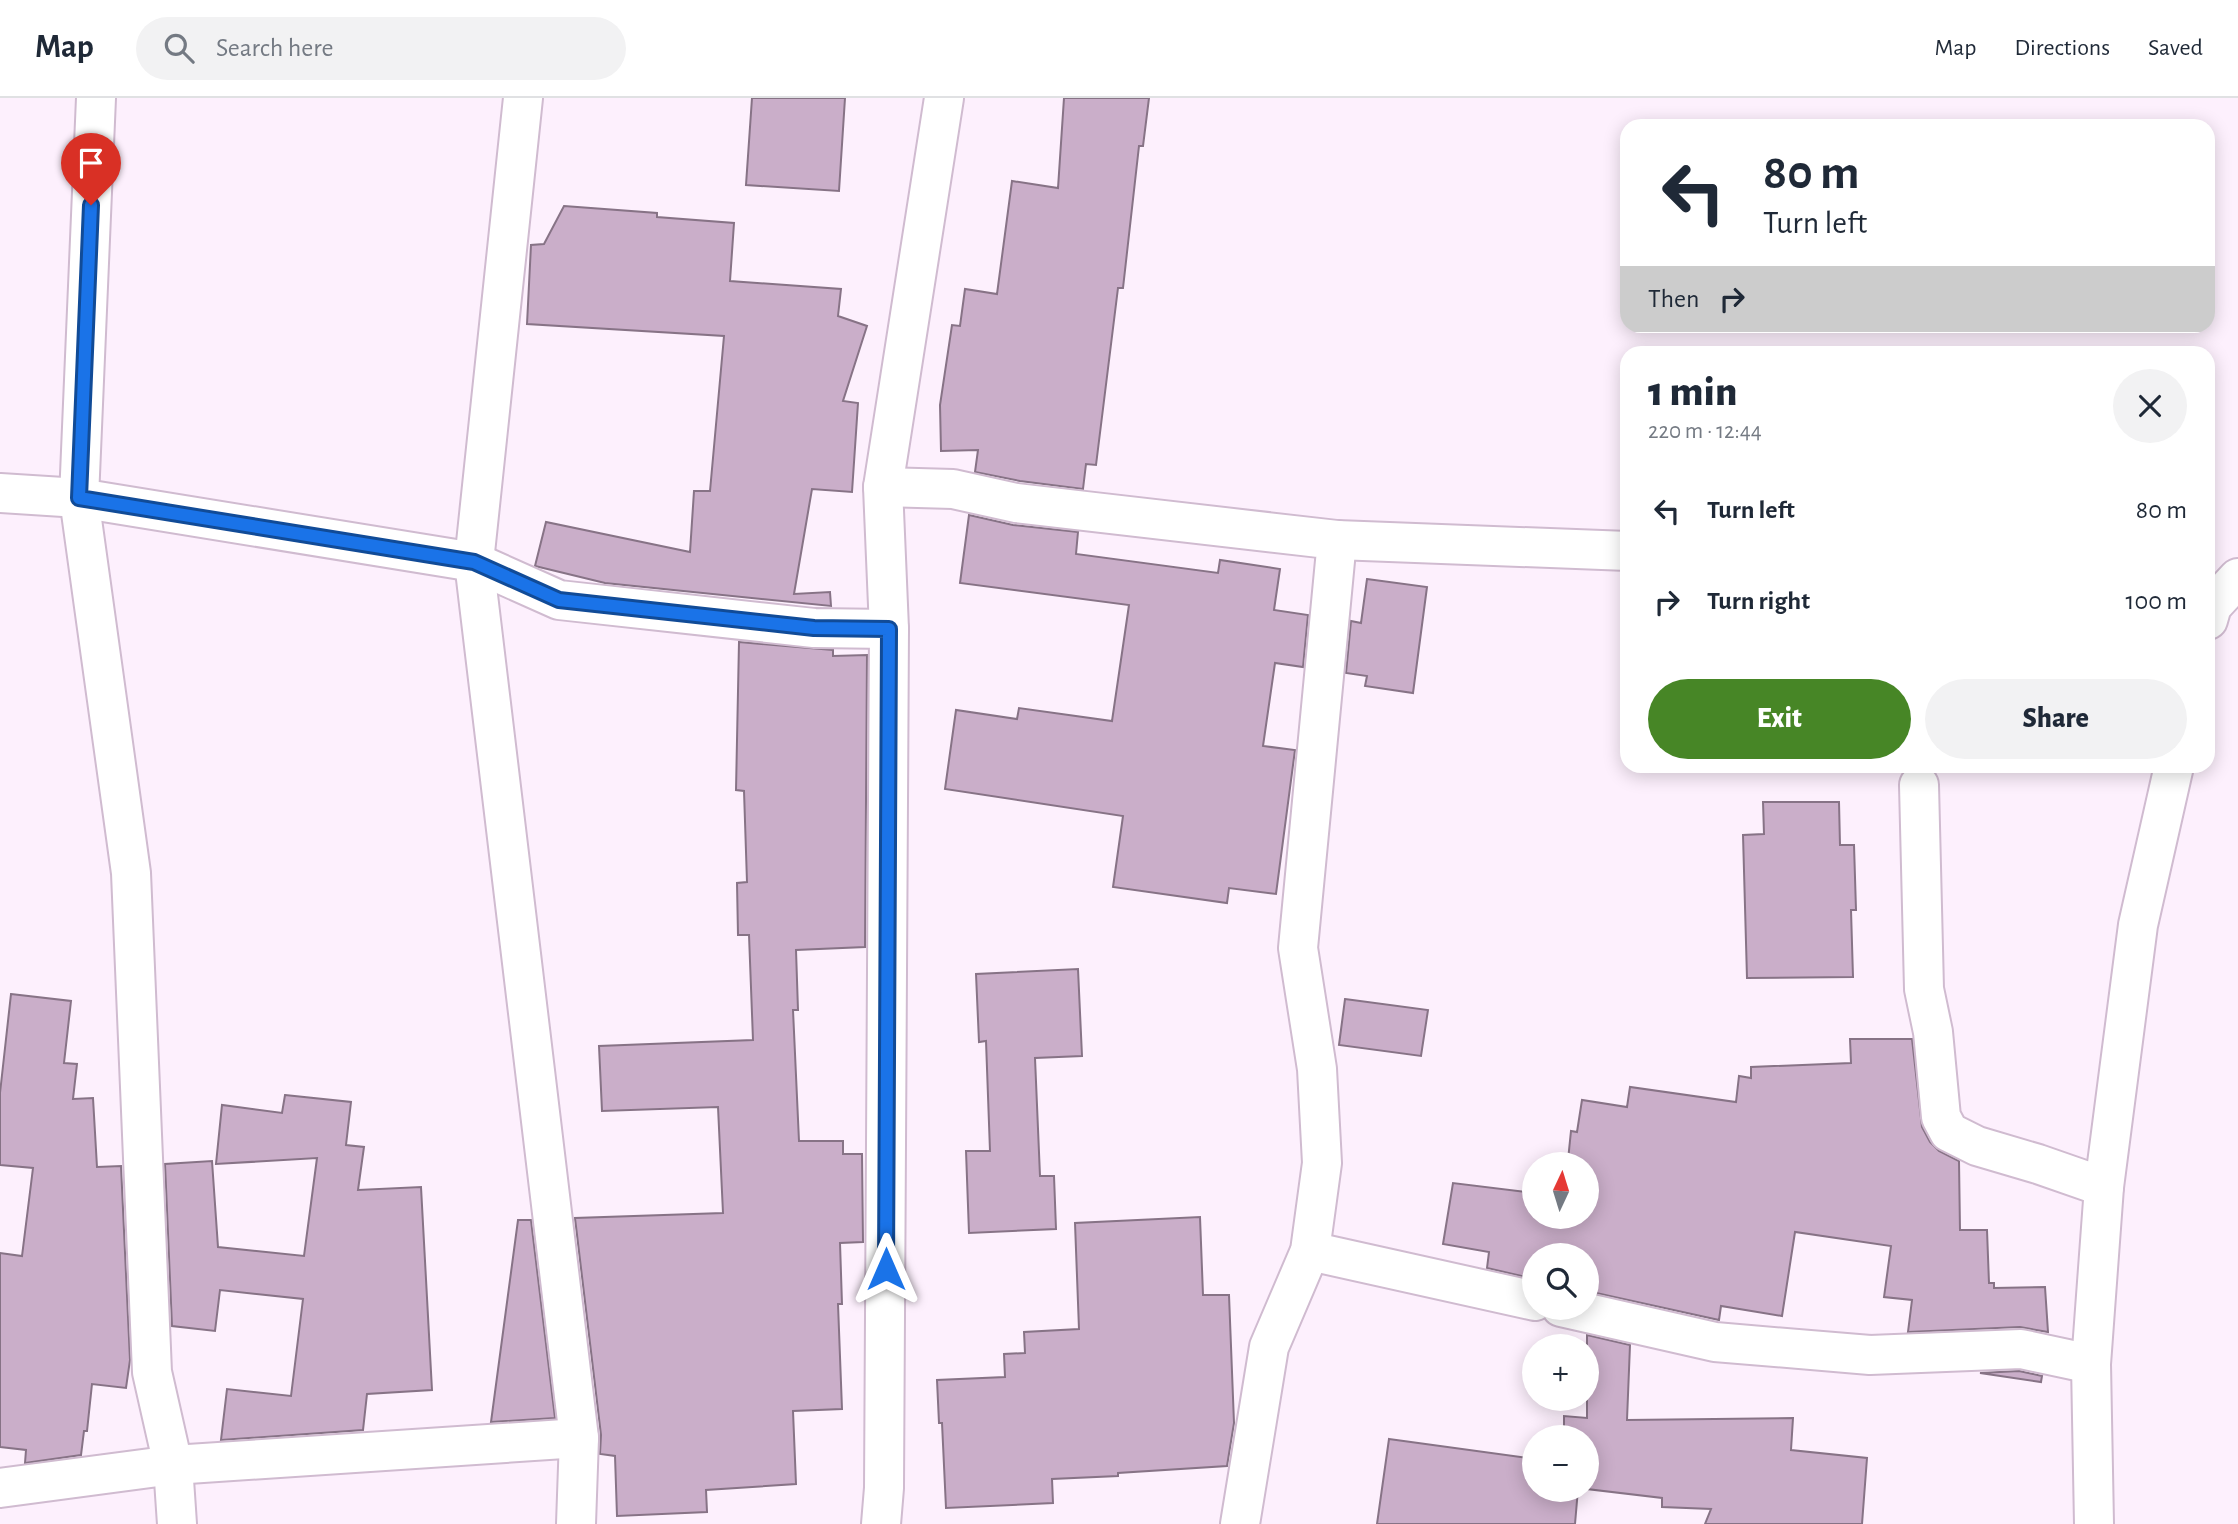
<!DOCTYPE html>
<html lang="en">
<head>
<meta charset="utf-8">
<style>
  body { margin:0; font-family:"Alegreya Sans",sans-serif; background:#f2f2f3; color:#1f2937; height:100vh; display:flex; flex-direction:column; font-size:26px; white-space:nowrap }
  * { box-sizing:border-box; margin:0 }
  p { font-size:23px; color:#747a83 }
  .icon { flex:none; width:38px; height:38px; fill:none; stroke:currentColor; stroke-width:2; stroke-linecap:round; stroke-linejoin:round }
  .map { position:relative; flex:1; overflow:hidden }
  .panel { position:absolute; left:1620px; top:248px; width:595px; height:427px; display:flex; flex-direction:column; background:#fff; border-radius:21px; box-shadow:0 4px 18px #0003 }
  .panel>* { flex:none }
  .guide { position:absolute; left:1620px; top:21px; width:595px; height:214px; border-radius:21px; box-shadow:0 4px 18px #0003; background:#fff; color:#1f2937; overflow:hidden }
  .needle { width:46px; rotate:4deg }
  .buttons { position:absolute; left:1522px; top:1054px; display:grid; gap:14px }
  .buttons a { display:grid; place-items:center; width:77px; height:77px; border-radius:50%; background:#fff; box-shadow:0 4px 18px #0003; font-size:35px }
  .pin { position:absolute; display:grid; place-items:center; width:60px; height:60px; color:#fff; margin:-72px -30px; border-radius:50% 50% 50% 0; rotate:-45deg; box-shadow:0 0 7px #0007 }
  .pin .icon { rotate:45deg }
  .me { position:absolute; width:77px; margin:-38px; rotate:0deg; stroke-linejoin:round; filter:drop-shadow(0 0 5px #0008) }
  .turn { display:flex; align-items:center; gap:24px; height:147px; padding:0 28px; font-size:32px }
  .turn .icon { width:91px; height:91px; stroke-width:2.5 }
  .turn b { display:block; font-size:49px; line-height:60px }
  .then { display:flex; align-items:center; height:66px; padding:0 28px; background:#0003; gap:14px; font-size:26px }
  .round { display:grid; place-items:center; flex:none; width:74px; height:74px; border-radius:37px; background:#f2f2f3 }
  .head { display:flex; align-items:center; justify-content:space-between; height:119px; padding:0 28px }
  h1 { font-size:42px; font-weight:800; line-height:52px }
  .primary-button { display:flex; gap:14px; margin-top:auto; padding:14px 28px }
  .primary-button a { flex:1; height:80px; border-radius:42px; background:#478626; color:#fff; font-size:28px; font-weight:800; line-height:80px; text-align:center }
  .primary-button a+a { background:#f2f2f3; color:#1f2937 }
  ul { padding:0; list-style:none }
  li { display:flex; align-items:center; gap:21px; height:91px; padding:0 28px }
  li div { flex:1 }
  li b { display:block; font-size:26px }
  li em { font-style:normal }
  header { display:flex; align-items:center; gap:42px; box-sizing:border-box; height:98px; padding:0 35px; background:#fff; border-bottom:2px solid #e0e1e3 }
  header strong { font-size:33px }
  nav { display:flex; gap:38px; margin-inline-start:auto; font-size:24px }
  .search { width:490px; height:63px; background:#f2f2f3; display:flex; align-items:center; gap:18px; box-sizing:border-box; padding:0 24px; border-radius:38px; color:#747a83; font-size:26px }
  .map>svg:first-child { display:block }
</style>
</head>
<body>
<header>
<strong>Map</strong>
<div class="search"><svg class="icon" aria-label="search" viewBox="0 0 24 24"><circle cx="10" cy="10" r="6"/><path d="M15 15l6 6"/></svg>Search here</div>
<nav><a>Map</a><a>Directions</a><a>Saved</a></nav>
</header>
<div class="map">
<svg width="2238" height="1426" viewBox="0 0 2238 1426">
  <rect width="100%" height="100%" fill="#fdf0fd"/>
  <g fill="#caaec9" stroke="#877386" stroke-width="2">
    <path d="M752,0H845L839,93L746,87Z"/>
    <path d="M1064,0H1149L1143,48H1139L1123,190H1118L1096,367L1086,366L1083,391L1020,383L975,374L978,352L941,353L940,307L952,227L960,228L965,191L997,196L1012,83L1058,90Z"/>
    <path d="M564,108L657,115V119L734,125L730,183L841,191L838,218L867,228L843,303L858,305L852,394L812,391L794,496L830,494L831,508L605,485L535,468L546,424L690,454L694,393H710L724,238L527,226L531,147L544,146Z"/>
    <path d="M969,417L1013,427L1078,434L1076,456L1218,475L1220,462L1280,471L1274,512L1308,517L1303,569L1275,565L1263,648L1295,652L1276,796L1229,790L1227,805L1113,789L1123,718L945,691L956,612L1017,621L1019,610L1112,623L1129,507L960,485Z"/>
    <path d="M1367,481L1427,489L1413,595L1365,588L1367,578L1346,575L1351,523L1361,525Z"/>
    <path d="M739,544L833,552V558L867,557L865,849L796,852L798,912H793L799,1043H843V1056H862L863,1144L840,1145L842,1206H838L842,1311L793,1313L796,1386L706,1392L707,1414L617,1418L615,1358L600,1356L601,1337L575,1120L723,1115L718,1009L602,1013L599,948L753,942L749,837H738L737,785L747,784L744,693L736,692Z"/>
    <path d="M1763,704H1839L1840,747H1854L1856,812H1851L1853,879L1747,880L1743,737L1764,736Z"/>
    <path d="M1078,871L1082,958L1035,960L1040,1078H1054L1056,1131L969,1135L966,1053H990L986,943L979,944L976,876Z"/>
    <path d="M11,896L71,903L64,965L77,966L73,1001L93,1000L97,1069L121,1068L130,1262L126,1290L92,1286L87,1333H84L81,1357L25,1365L26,1352L0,1349V1155L22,1158L33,1070L0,1067V995Z"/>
    <path d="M1345,901L1428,912L1421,958L1339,947Z"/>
    <path d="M1850,941H1912L1922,1029L1930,1044L1939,1053L1959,1063L1960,1132H1987L1989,1185H1994V1190L2045,1189L2048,1234L2020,1229L1908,1234L1912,1202L1884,1199L1891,1148L1795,1134L1782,1218L1721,1208L1719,1222L1587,1193V1157H1535V1181L1487,1170L1489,1154L1443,1146L1453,1085L1535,1095V1118H1587V1066H1547L1548,1059L1568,1062L1571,1033L1577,1034L1582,1002L1627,1009L1630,989L1736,1004L1739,978L1751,980V969L1851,965Z"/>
    <path d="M285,997L351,1004L346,1047L364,1049L358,1092L421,1089L432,1292L367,1296L363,1332L221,1342L227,1291L291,1298L303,1201L220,1192L215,1233L172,1228L165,1066L212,1063L218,1149L304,1158L317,1060L216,1066L222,1007L282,1015Z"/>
    <path d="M1200,1119L1203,1197H1229L1234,1325L1227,1368L1118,1375V1378L1052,1381L1053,1405L946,1410L942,1325H939L937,1282L1005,1279L1004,1256L1025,1255L1024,1234L1079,1231L1075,1125Z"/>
    <path d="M518,1122H531L555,1320L491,1324Z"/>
    <path d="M1587,1237L1630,1247L1627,1322L1793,1320L1791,1352L1867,1360L1862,1426H1705L1711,1411L1662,1409V1400L1587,1391V1339H1564V1318L1587,1320Z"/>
    <path d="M2019,1273L2042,1278L2041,1284L1980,1275Z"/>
    <path d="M1389,1341L1535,1361V1391H1578L1575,1426H1377Z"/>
  </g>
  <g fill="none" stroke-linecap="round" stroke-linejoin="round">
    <defs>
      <g id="minor">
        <path d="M96,0L79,400L131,775L152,1274L173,1367L177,1426"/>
        <path d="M883,389L953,391L1016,405L1337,442L1298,850L1317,971L1322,1065L1310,1153L1269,1249L1240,1426"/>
        <path d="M0,395L79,400L474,464L523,0"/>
        <path d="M1337,442L1628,453"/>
        <path d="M474,464L579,1340L576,1426"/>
        <path d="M474,464L559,502L814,530L889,531"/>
        <path d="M2208,522L2212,508L2238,480"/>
        <path d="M1919,687L1924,891L1933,934L1941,1019L1949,1034L1977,1048L2038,1066L2104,1089"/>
        <path d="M1310,1153L1535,1203"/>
        <path d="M1561,1209L1715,1244L1870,1257L2021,1251L2091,1266"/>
        <path d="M0,1390L173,1367L579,1340"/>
        <path d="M881,1426L884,1390L889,531L883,389L944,0"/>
        <path d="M2094,1426L2091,1266L2104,1089L2138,827L2174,668"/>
      </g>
    </defs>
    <use href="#minor" stroke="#d0bbd0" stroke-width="42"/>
    <use href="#minor" stroke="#fff" stroke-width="38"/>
  </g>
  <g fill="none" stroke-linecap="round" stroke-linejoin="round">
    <defs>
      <path id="route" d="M91,107L79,400L474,464L559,502L814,530L889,531L886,1171"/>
    </defs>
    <use href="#route" stroke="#114b97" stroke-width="18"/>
    <use href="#route" stroke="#1a73e8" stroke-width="12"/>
  </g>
</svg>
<div class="buttons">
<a><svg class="needle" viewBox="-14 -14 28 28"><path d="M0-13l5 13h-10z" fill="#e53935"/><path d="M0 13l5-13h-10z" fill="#747a83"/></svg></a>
<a><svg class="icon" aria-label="search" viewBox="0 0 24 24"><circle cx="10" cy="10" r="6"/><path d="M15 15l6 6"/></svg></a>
<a>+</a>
<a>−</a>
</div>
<div class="pin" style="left:91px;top:107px;background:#d93025"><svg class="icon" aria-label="arrive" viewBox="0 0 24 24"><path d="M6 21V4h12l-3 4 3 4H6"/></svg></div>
<svg class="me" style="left:886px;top:1171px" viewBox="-20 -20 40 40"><path d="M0-17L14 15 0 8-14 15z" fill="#1a73e8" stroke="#fff" stroke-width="4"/></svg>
<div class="guide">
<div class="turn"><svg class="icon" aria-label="left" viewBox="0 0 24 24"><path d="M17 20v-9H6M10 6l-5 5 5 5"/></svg><div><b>80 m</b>Turn left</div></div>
<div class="then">Then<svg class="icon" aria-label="right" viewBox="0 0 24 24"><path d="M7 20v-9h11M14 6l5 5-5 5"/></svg></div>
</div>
<section class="panel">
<div class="head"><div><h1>1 min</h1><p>220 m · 12:44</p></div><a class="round"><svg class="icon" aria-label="close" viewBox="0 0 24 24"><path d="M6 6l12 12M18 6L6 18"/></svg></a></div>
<ul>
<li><svg class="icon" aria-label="left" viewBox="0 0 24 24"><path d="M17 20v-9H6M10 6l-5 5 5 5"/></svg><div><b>Turn left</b></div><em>80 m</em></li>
<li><svg class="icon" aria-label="right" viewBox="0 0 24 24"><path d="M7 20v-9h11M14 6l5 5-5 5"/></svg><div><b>Turn right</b></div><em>100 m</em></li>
</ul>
<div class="primary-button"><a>Exit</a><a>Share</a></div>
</section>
</div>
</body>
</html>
